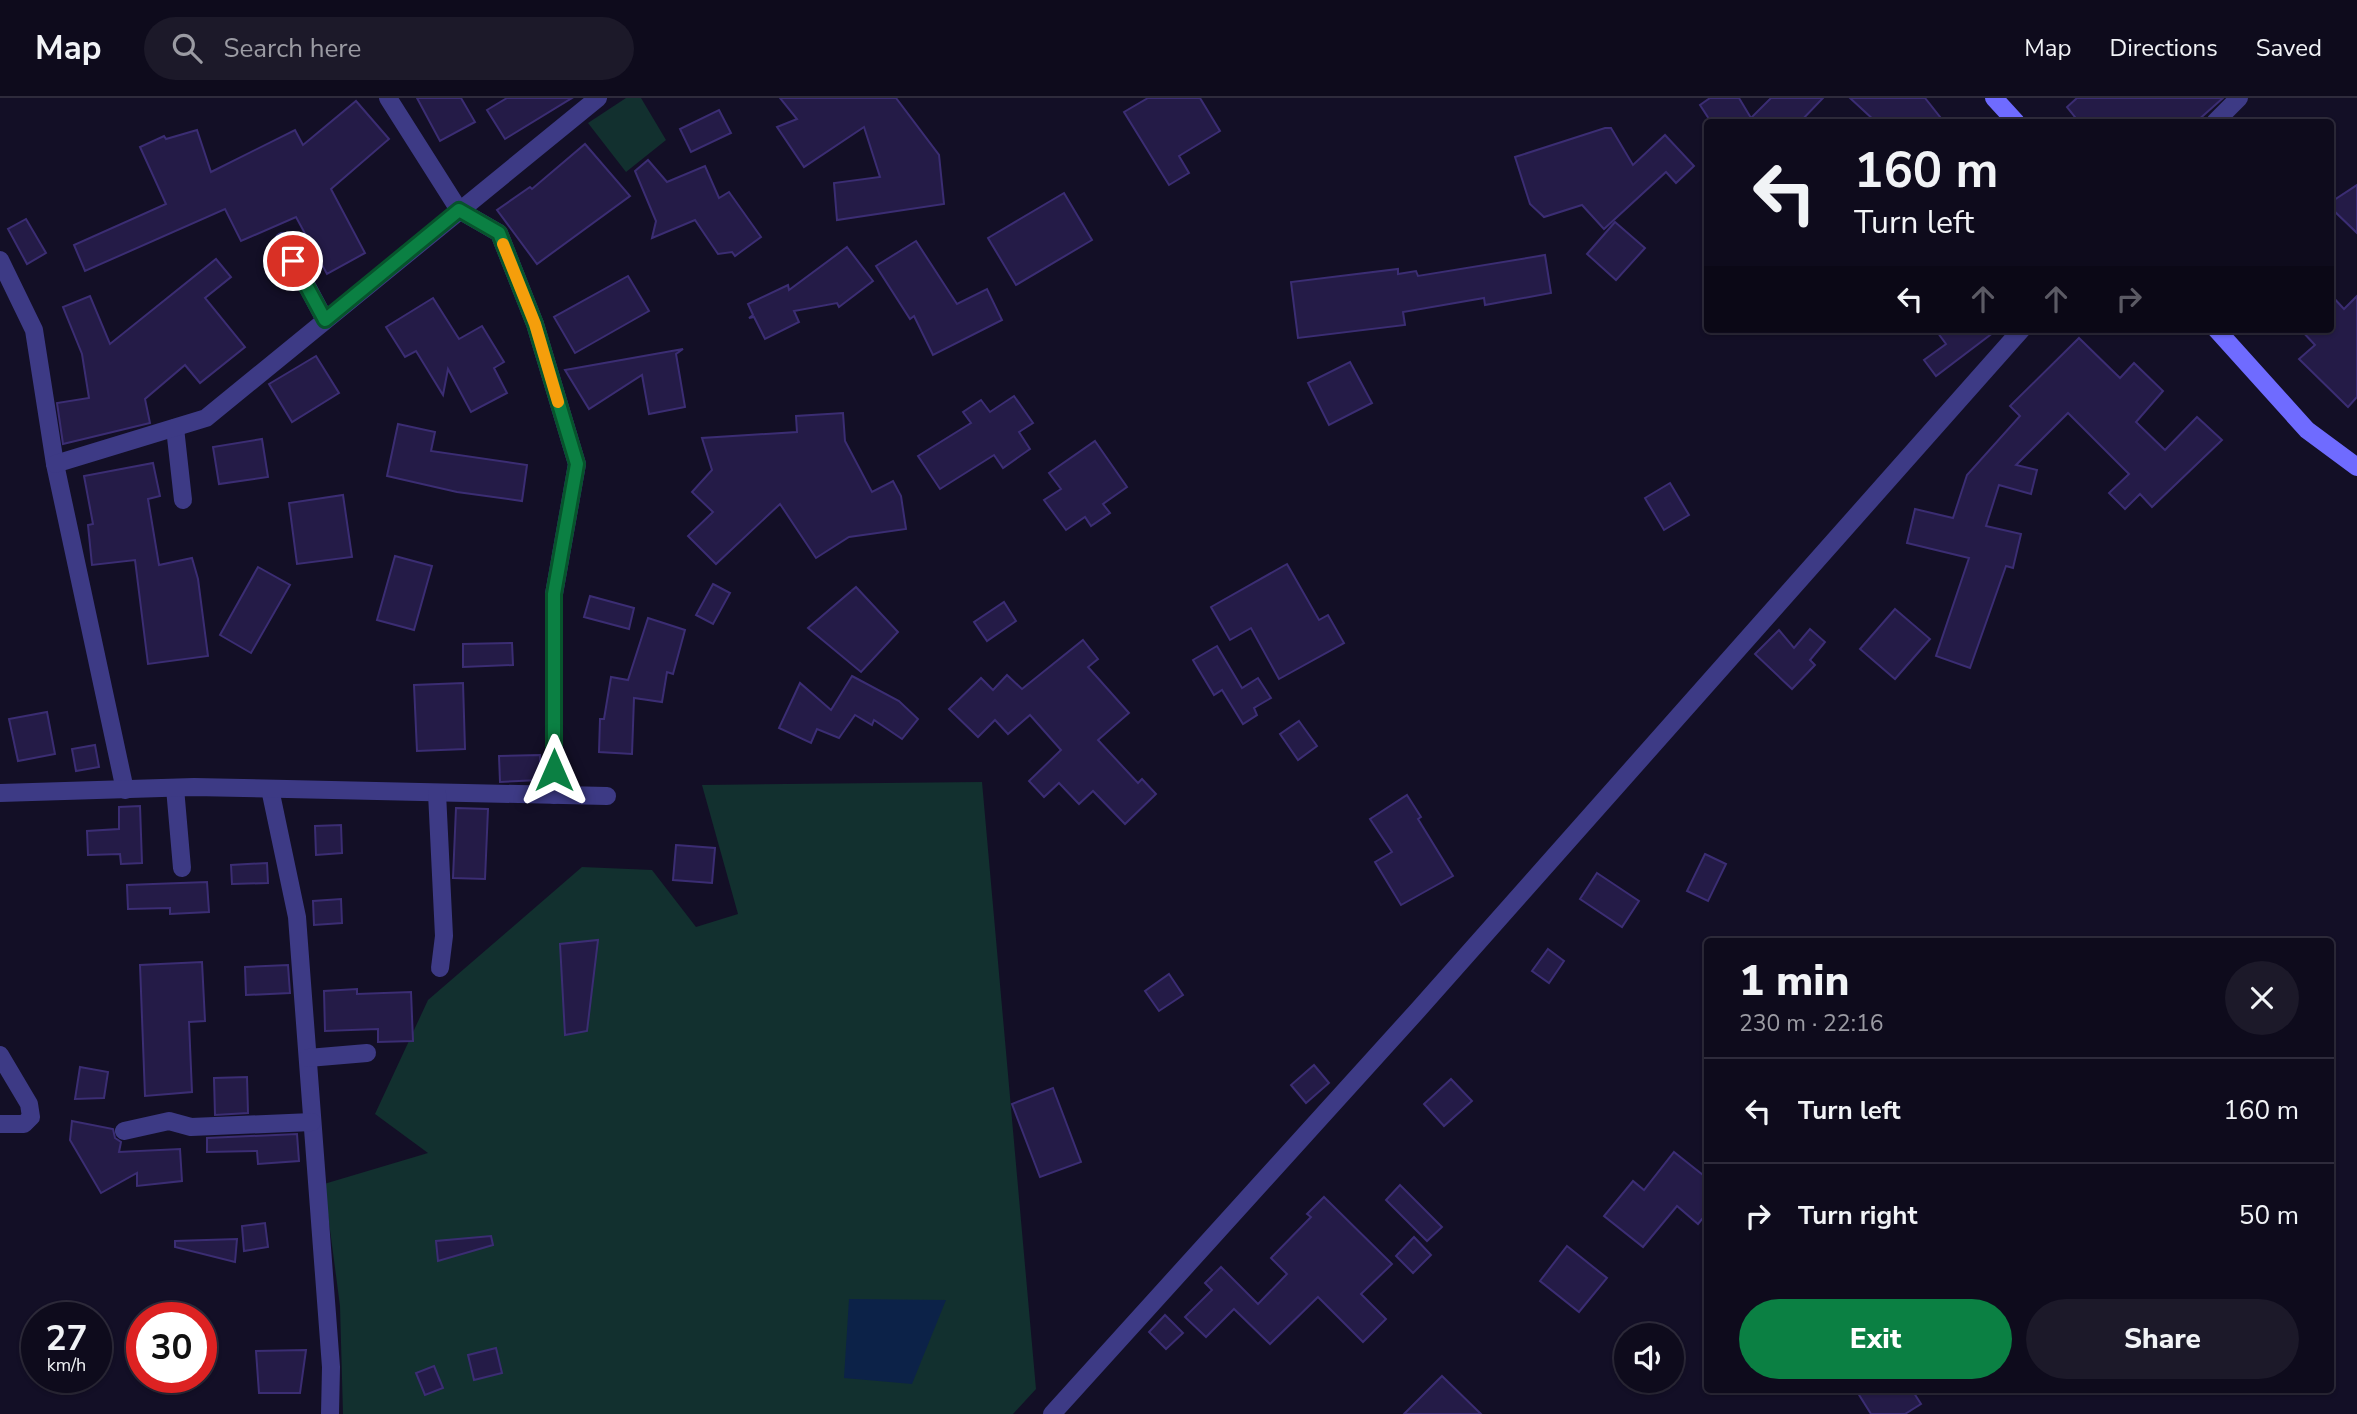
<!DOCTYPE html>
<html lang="en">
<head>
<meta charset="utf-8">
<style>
  body { margin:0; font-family:"Nunito Sans",sans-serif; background:#1c1929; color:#f1f3f6; height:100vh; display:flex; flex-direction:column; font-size:26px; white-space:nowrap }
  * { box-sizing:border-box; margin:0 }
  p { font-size:23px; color:#9b9ba3 }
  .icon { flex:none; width:38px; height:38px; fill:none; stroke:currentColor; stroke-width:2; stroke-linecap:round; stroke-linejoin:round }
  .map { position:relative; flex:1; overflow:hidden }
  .sheet { position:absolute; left:1704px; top:840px; width:630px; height:455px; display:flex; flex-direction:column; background:#0e0b1c; border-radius:7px; box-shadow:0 2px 5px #0004,0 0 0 2px #2e2b3b }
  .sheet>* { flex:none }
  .hud { position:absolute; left:1704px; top:21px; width:630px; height:214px; border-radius:7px; box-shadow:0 2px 5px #0004,0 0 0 2px #2e2b3b; background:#0e0b1c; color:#f1f3f6; overflow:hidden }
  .controls { position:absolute; left:1614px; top:1225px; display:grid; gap:14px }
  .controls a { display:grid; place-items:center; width:70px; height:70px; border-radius:50%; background:#0e0b1c; box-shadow:0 2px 5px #0004,0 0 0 2px #2e2b3b; font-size:35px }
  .speed { position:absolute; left:21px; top:1204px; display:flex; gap:14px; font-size:35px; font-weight:700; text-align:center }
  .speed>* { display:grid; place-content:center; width:91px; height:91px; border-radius:50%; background:#0e0b1c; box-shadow:0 2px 5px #0004,0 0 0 2px #2e2b3b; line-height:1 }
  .speed small { font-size:18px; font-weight:400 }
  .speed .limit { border:10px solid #d22; background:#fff; color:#111 }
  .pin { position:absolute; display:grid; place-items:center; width:60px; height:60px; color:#fff; margin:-30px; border:4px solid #fff; border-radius:50%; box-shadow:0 2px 7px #0007 }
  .me { position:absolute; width:77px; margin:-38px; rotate:0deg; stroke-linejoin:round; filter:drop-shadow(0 0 5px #0008) }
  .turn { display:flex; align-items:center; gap:24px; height:147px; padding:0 35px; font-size:32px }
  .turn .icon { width:91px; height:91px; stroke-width:2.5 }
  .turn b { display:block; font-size:49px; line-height:60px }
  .lanes { display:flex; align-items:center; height:66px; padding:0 35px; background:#0003; justify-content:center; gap:35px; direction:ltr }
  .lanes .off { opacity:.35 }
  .round { display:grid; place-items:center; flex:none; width:74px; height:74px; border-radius:37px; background:#1c1929 }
  .overview { display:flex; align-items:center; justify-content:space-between; height:119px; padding:0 35px }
  h1 { font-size:42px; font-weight:800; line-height:52px }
  .cta { display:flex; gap:14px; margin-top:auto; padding:14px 35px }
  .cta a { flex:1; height:80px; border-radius:42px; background:#0b8043; color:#fff; font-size:28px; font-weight:800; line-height:80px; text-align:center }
  .cta a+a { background:#1c1929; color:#f1f3f6 }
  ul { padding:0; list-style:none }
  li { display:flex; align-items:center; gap:21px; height:105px; padding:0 35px; border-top:2px solid #2e2b3b }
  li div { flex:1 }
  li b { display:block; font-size:26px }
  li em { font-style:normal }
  header { display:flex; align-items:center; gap:42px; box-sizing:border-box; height:98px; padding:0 35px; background:#0e0b1c; border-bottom:2px solid #2e2b3b }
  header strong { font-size:33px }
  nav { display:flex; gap:38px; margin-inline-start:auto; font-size:24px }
  .search { width:490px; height:63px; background:#1c1929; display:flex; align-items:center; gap:18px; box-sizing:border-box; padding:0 24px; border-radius:38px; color:#9b9ba3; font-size:26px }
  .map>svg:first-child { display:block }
</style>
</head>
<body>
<header>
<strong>Map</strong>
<div class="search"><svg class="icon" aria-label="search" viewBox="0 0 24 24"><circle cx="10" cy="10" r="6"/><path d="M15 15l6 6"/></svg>Search here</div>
<nav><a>Map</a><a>Directions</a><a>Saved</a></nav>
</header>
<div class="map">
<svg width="2357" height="1316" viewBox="0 0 2357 1316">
  <rect width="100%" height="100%" fill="#130f26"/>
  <g fill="#12302f">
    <path d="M626,0H641L666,42L626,74L588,25Z"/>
    <path d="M982,684L1036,1291L1013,1316H343L340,1208L324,1086L428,1055L375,1016L428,902L582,769L652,772L696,829L738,816L702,687Z"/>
  </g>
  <path fill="#0c2248" d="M849,1201L946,1202L912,1286L844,1280Z"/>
  <g fill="#241b47" stroke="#3b2d73" stroke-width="2">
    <path d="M417,0H461L475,24L440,43Z"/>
    <path d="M507,0H572L505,41L487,12Z"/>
    <path d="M780,0H896L939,57L944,106L837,122L834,85L880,79L864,29L804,69L777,29L797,21Z"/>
    <path d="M1148,0H1200L1220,33L1179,58L1189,75L1169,87L1124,14Z"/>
    <path d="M1710,0H1739L1751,20L1771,0H1823L1800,24H1711L1700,7Z"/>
    <path d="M1850,0H1925L1944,24H1876Z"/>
    <path d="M2077,0H2223L2196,24H2079L2067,9Z"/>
    <path d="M356,3L389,41L331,91L365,155L327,176L296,119L241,143L225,111L85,173L74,147L166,106L140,49L164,38L166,41L197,32L211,74L295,32L303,47Z"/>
    <path d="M719,12L731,35L691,54L680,31Z"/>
    <path d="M1605,30H1611L1633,67L1665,37L1694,68L1676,85L1666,74L1604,131L1582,107L1544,119L1530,106L1515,59Z"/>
    <path d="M585,46L630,98L537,166L497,112L530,89L532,91Z"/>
    <path d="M648,62L667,84L705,68L719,100L729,94L761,139L735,158L732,154L718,156L695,122L652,140L656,123L635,73Z"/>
    <path d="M2357,87V135L2331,110V104Z"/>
    <path d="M1064,95L1092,142L1016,187L988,140Z"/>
    <path d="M26,121L46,155L27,166L8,131Z"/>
    <path d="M1615,124L1645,150L1616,182L1587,156Z"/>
    <path d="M916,143L957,206L987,191L1002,222L933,257L914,218L910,221L876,168Z"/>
    <path d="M847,149L873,183L839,209L837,205L794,213L799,224L765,241L754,219L749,220L753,217L748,206L788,187L789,192Z"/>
    <path d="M1545,157L1551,195L1485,207L1484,200L1403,214L1405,227L1298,240L1291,184L1398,171V176L1416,173L1418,178Z"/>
    <path d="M216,161L231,179L205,200L245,249L200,285L185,267L145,301L150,325L63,346L57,305L89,300L82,256L63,209L90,198L110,246Z"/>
    <path d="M628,178L649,213L575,255L554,219Z"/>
    <path d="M2331,197L2344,211L2357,198V299L2348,309L2299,261L2315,247L2300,231H2331Z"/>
    <path d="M433,200L459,241L482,228L504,264L494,270L507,295L471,314L448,271L443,297L416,253L405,259L386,229Z"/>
    <path d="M1935,231H1998L1936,278L1924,262L1946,246Z"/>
    <path d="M2079,240L2120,280L2134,265L2163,293L2136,324L2165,352L2197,319L2222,342L2152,409L2140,396L2125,411L2109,395L2129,376L2068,315L2016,367L2037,372L2031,396L1999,387L1986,428L2021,436L2013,470L2006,468L1970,570L1936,558L1969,460L1907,445L1915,411L1953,420L1967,377L2020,318L2010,308Z"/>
    <path d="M683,251L676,256L685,309L649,316L642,277L589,311L565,272Z"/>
    <path d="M316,258L339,295L292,324L269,286Z"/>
    <path d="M1350,264L1372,305L1329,327L1308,285Z"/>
    <path d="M1014,298L1033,325L1019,334L1030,351L1003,370L994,357L940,391L918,358L971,325L963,314L981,302L990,314Z"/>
    <path d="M843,315L845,343L872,394L893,383L901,398L906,431L849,439L816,460L780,406L716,466L688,438L713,414L692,394L712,372L702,340L797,334L796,318Z"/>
    <path d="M398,326L435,334L431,353L527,367L522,403L457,394L387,378Z"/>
    <path d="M262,341L268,379L219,386L213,349Z"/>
    <path d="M1095,343L1127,389L1103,406L1110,415L1091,428L1085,419L1066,432L1044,402L1061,391L1049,375Z"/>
    <path d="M153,365L160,398L148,401L159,467L192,460L198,481L208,558L148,566L135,462L92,467L88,427L93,426L84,378Z"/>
    <path d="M1670,385L1689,417L1664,432L1645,400Z"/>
    <path d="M343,397L352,459L297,466L289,405Z"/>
    <path d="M395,458L432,468L414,532L377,522Z"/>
    <path d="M1287,466L1319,522L1328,517L1344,545L1279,581L1251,530L1230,542L1211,509Z"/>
    <path d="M258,469L290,487L251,555L220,537Z"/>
    <path d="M713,486L730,495L713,526L696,517Z"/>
    <path d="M856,489L898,534L861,574L808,530Z"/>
    <path d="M590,498L634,510L629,531L584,519Z"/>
    <path d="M1004,504L1016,523L987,543L974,524Z"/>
    <path d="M1895,511L1930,541L1895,581L1860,551Z"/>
    <path d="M648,520L685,532L673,576L667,574L662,604L634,600L632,656L599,654L600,621H604L611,579L628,582Z"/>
    <path d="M1810,531L1825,544L1810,562L1815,567L1792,591L1755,556L1779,532L1794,550Z"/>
    <path d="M1083,542L1098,561L1088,569L1129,615L1098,642L1138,685L1142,681L1156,696L1125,726L1093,693L1079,706L1059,685L1044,699L1029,683L1061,652L1030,617L1008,636L995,622L978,639L949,611L981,580L993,592L1007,577L1022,591Z"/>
    <path d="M512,545L513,567L463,569V546Z"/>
    <path d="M1217,548L1242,590L1258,580L1271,600L1254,610L1257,617L1243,626L1222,592L1214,597L1193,562Z"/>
    <path d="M852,578L899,603L918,621L902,641L874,622L872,627L855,617L839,640L817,631L811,645L779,630L800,585L831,612Z"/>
    <path d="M463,585L465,651L417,653L414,587Z"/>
    <path d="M47,614L55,656L18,663L9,621Z"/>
    <path d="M1299,623L1317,648L1298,662L1280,636Z"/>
    <path d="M95,647L99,669L76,673L72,651Z"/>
    <path d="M540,657V682L500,684L499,658Z"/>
    <path d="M1407,697L1421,719L1418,721L1453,778L1401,807L1375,764L1392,754L1370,721Z"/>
    <path d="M140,708L142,765L121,766L120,756L88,757L87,733L119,731V709Z"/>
    <path d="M456,710L488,711L485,781L453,780Z"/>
    <path d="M341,727L342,755L316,757L315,728Z"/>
    <path d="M676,747L715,750L712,785L673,782Z"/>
    <path d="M1705,756L1726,766L1708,803L1687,793Z"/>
    <path d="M267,765L268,785L232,786L231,767Z"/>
    <path d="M1597,775L1639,803L1622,829L1580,801Z"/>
    <path d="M207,784L209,814L170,816V810L128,811L127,787Z"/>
    <path d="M341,801L342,825L314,827L313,803Z"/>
    <path d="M598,842L587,933L565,937L560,846Z"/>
    <path d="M1548,851L1564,863L1549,885L1532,873Z"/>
    <path d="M202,864L205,923L189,924L192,994L145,998L140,867Z"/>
    <path d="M288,867L290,895L246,897L245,869Z"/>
    <path d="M1169,876L1183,897L1159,913L1145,893Z"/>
    <path d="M357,891V896L411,894L413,943L378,944V931L325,933L324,893Z"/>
    <path d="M1314,967L1329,985L1306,1005L1291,987Z"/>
    <path d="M80,969L108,974L104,1000L75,1001Z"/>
    <path d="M247,979L248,1015L215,1017L214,980Z"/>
    <path d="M1451,981L1472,1003L1444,1028L1424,1006Z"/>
    <path d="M1053,990L1081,1064L1040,1079L1012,1006Z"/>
    <path d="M72,1023L113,1031L115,1040L121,1044L119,1054L180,1051L182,1083L137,1088V1075L101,1095L70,1042Z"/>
    <path d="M297,1036L299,1063L258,1066L257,1053L207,1054V1040Z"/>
    <path d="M1674,1054L1708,1081V1114L1698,1126L1677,1108L1643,1149L1604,1118L1633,1083L1644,1092Z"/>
    <path d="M1400,1087L1442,1129L1427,1143L1386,1102Z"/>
    <path d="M1324,1099L1392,1166L1361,1196L1386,1221L1363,1244L1318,1199L1270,1246L1234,1211L1206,1239L1185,1219L1212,1192L1205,1185L1221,1169L1258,1206L1287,1176L1271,1160L1311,1119L1307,1116Z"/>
    <path d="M265,1125L268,1149L244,1153L242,1128Z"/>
    <path d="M491,1138L493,1147L438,1163L436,1143Z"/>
    <path d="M1414,1139L1431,1157L1413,1175L1396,1158Z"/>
    <path d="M237,1141L235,1164L175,1149V1143Z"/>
    <path d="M1567,1148L1607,1180L1579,1214L1540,1183Z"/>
    <path d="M1165,1217L1183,1235L1166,1251L1149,1234Z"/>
    <path d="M496,1250L502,1275L474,1282L468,1257Z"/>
    <path d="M306,1252L300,1295H259L256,1253Z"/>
    <path d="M434,1268L443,1290L425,1297L416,1275Z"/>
    <path d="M1442,1278L1481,1316H1404Z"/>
    <path d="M1856,1292H1912L1921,1306L1905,1316H1871Z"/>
  </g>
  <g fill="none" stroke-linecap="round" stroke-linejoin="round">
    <g stroke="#3d3a85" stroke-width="18">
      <path d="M388,0L459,112L499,135L535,226L577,366L554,496V697"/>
      <path d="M2215,24L2239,0"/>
      <path d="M283,143L325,222"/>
      <path d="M0,162L34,232L55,366L125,692"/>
      <path d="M175,330L183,402"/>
      <path d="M55,366L206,320L598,0"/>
      <path d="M175,690L182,770"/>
      <path d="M270,691L297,819L331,1269L330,1316"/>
      <path d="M0,695L194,689L607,698"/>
      <path d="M437,695L444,838L440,870"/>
      <path d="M0,957L29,1006L31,1019L24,1026H0"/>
      <path d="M308,960L367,955"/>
      <path d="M124,1033L169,1023L191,1029L312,1024"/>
      <path d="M1052,1316L1418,912L2022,231"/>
    </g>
    <g stroke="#6f6bff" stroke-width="18">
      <path d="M1994,0L2016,24"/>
      <path d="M2216,231L2307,332L2357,369"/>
    </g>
  </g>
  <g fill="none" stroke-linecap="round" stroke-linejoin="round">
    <defs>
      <path id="route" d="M293,163L325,222L459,112L499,135L535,226L577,366L554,496V672"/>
    </defs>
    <use href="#route" stroke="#07532c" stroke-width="18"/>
    <use href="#route" stroke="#0b8043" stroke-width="12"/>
    <path stroke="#f59e0b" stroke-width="12" d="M503,146L535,226L558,304"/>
  </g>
</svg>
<div class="controls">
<a><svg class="icon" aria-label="sound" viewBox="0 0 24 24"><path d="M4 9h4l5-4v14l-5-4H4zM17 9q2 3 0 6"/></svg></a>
</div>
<div class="speed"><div>27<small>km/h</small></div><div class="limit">30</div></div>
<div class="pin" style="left:293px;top:163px;background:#d93025"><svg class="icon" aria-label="arrive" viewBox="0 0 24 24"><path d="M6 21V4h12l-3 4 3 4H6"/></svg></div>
<svg class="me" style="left:554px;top:672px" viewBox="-20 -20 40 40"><path d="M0-17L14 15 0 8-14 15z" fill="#0b8043" stroke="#fff" stroke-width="4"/></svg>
<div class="hud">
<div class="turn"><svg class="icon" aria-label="left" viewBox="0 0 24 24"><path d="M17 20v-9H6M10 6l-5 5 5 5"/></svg><div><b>160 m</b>Turn left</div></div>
<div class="lanes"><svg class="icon" aria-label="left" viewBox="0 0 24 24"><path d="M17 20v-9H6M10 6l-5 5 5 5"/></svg><svg class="icon off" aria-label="ahead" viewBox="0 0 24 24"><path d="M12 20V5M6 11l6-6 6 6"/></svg><svg class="icon off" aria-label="ahead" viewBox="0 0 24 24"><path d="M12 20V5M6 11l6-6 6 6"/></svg><svg class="icon off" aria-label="right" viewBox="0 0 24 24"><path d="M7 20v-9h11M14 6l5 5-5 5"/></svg></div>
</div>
<section class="sheet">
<div class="overview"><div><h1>1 min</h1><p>230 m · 22:16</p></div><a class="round"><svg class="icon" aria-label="close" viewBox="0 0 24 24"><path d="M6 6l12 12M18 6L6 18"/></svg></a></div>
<ul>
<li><svg class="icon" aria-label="left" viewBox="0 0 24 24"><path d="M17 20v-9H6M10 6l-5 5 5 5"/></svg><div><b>Turn left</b></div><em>160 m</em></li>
<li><svg class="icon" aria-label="right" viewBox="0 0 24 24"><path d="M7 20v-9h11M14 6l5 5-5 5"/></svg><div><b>Turn right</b></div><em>50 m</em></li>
</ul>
<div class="cta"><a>Exit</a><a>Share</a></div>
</section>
</div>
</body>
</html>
